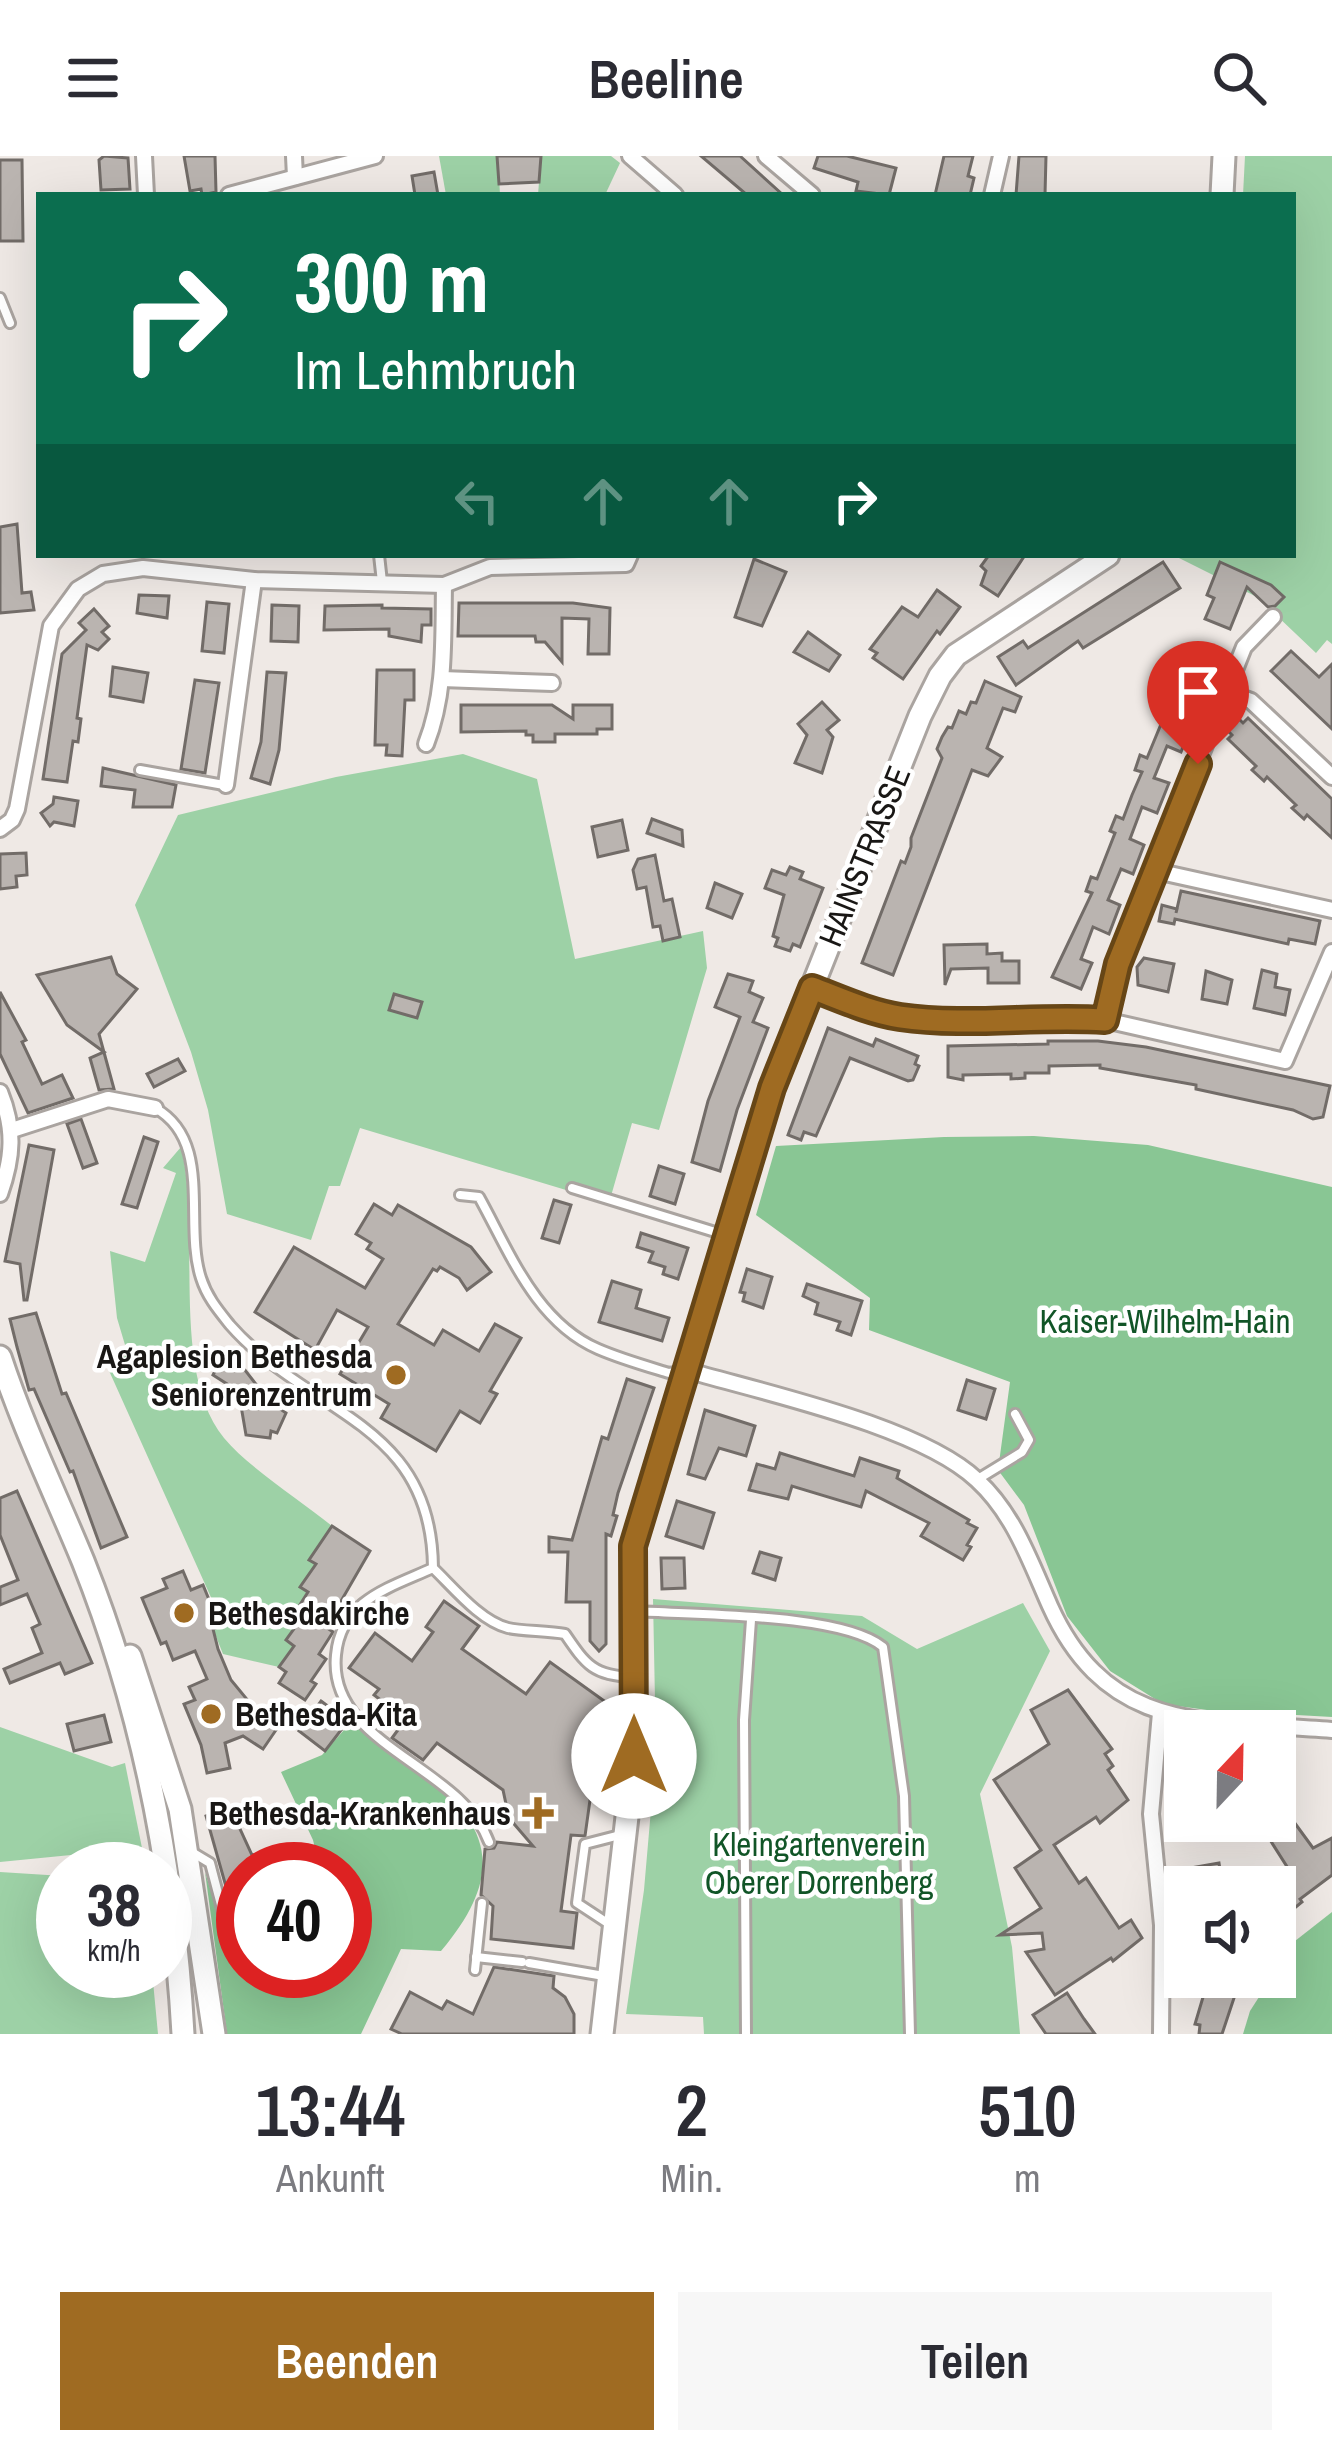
<!DOCTYPE html>
<html lang="de">
<head>
<meta charset="utf-8">
<style>
  body { margin:0; font-family:"Archivo Narrow",sans-serif; background:#f7f7f7; color:#2b2b33; height:100vh; display:flex; flex-direction:column; font-size:45px; white-space:nowrap }
  * { box-sizing:border-box; margin:0 }
  p { font-size:39px; color:#7c7c81 }
  .icon { flex:none; width:66px; height:66px; fill:none; stroke:currentColor; stroke-width:2; stroke-linecap:round; stroke-linejoin:round }
  .map { position:relative; height:1878px; overflow:hidden }
  .side { display:flex; flex-direction:column; background:#fff; flex:1 }
  .side>* { flex:none }
  .banner { position:absolute; left:36px; top:36px; width:1260px; height:366px; border-radius:0px; box-shadow:0 12px 48px #0002; background:#0b6e4f; color:#fff; overflow:hidden }
  .needle { width:78px; rotate:22deg }
  .tools { position:absolute; left:1164px; top:1554px; display:grid; gap:24px }
  .tools a { display:grid; place-items:center; width:132px; height:132px; border-radius:0px; background:#fff; box-shadow:0 12px 48px #0002; font-size:60px }
  .speed { position:absolute; left:36px; top:1686px; display:flex; gap:24px; font-size:60px; font-weight:700; text-align:center }
  .speed>* { display:grid; place-content:center; width:156px; height:156px; border-radius:50%; background:#fff; box-shadow:0 12px 48px #0002; line-height:1 }
  .speed small { font-size:30px; font-weight:400 }
  .speed .limit { border:18px solid #d22; background:#fff; color:#111 }
  .pin { position:absolute; display:grid; place-items:center; width:102px; height:102px; color:#fff; margin:-123px -51px; border-radius:50% 50% 50% 0; rotate:-45deg; box-shadow:0 0 12px #0007 }
  .pin .icon { rotate:45deg }
  .me { position:absolute; width:132px; margin:-66px; rotate:0deg; stroke-linejoin:round; filter:drop-shadow(0 0 9px #0008) }
  .turn { display:flex; align-items:center; gap:42px; height:252px; padding:0 60px; font-size:54px }
  .turn .icon { width:156px; height:156px; stroke-width:2.5 }
  .turn b { display:block; font-size:84px; line-height:102px }
  .lanes { display:flex; align-items:center; height:114px; padding:0 60px; background:#0003; justify-content:center; gap:60px; direction:ltr }
  .lanes .off { opacity:.35 }
  .eta { display:flex; justify-content:space-evenly; align-items:center; height:204px; text-align:center }
  .eta b { font-size:72px; font-weight:600; line-height:84px }
  .cta { display:flex; gap:24px; margin-top:auto; padding:24px 60px }
  .cta a { flex:1; height:138px; border-radius:0px; background:#9f6b22; color:#fff; font-size:48px; font-weight:600; line-height:138px; text-align:center }
  .cta a+a { background:#f7f7f7; color:#2b2b33 }
  header { display:flex; justify-content:space-between; align-items:center; height:156px; padding:0 60px; background:#fff; font-size:54px; font-weight:600 }
  .map>svg:first-child { display:block }
</style>
</head>
<body>
<header><svg class="icon" aria-label="menu" viewBox="0 0 24 24"><path d="M4 6h16M4 12h16M4 18h16"/></svg>Beeline<svg class="icon" aria-label="search" viewBox="0 0 24 24"><circle cx="10" cy="10" r="6"/><path d="M15 15l6 6"/></svg></header>
<div class="map">
<svg width="1332" height="1878" viewBox="0 0 1332 1878">
  <rect width="100%" height="100%" fill="#efe9e5"/>
  <g fill="#9dd1a6">
    <path d="M439,0H498L500,39H446Z"/>
    <path d="M541,0H611L620,7L605,39H538Z"/>
    <path d="M1245,0H1332V488L1327,484L1316,497L1257,441L1173,399H1293V39H1243Z"/>
    <path d="M463,598L537,623L575,803L703,775L707,812L659,974L632,967L609,1047L360,972L340,1030H329L311,1084L227,1058L208,954L191,896L135,749L178,659L336,621Z"/>
    <path d="M181,991C202,1073 169,1215 224,1282C249,1312 300,1344 332,1370L310,1403L316,1408L301,1431L308,1436L294,1457L301,1463L286,1484L294,1490L279,1511L223,1498L213,1473L223,1468L106,1208L128,1199L117,1162L110,1095L145,1106L176,1017L163,1012Z"/>
    <path d="M653,1443L862,1460L917,1493L1023,1447L1050,1495L980,1638L1012,1791L1020,1878H704L703,1861L626,1858L644,1734L656,1596Z"/>
    <path d="M0,1571L112,1611L125,1607L142,1692L0,1706Z"/>
    <path d="M0,1716L63,1720V1815H152L158,1878H0Z"/>
  </g>
  <g fill="#89c694">
    <path d="M1034,980L1148,989L1332,1031V1561L1207,1554L1163,1548L1110,1515L1067,1460L1024,1349L998,1314L1010,1226L869,1174L870,1142L756,1059L776,990L944,981Z"/>
    <path d="M351,1566C441,1633 541,1677 441,1795L401,1793L361,1878H227L205,1716L222,1771L236,1768L239,1776L243,1775V1815H345V1713H320L313,1684L281,1616L322,1599Z"/>
    <path d="M1332,1756V1878H1243L1250,1855L1295,1785Z"/>
  </g>
  <g fill="#bab4b0" stroke="#726c68" stroke-width="3">
    <path d="M104,0L128,2L130,33L101,34L99,4Z"/>
    <path d="M184,0H215L216,36L202,39L201,33L190,35Z"/>
    <path d="M497,0H541L539,26L499,28Z"/>
    <path d="M701,0H740L783,39H747Z"/>
    <path d="M818,0H847L896,12L889,39L856,35L858,26L814,12Z"/>
    <path d="M944,0H973L968,20L974,22L970,39H935Z"/>
    <path d="M1019,0H1046L1045,39H1016Z"/>
    <path d="M0,4H22L23,85H0Z"/>
    <path d="M434,16L438,39H415L412,20Z"/>
    <path d="M17,368L22,437L31,436L34,454L0,457V371Z"/>
    <path d="M989,399H1025L998,440L981,429L986,415L981,410Z"/>
    <path d="M754,403L786,416L762,470L735,461Z"/>
    <path d="M1163,406L1180,432L1083,492L1078,485L1016,529L998,501L1023,485L1028,492Z"/>
    <path d="M1220,406L1271,429L1284,441L1275,450L1268,451L1247,431L1230,473L1205,463L1214,442L1207,439Z"/>
    <path d="M937,434L960,451L940,478L937,475L903,523L873,502L877,497L870,493L902,451L918,461Z"/>
    <path d="M139,439L169,440L167,462L137,457Z"/>
    <path d="M207,446L229,448L224,497L202,495Z"/>
    <path d="M459,447H573L610,452L609,498H588L589,463L562,462V506L545,486H536L535,480H458Z"/>
    <path d="M272,449L299,450L298,486L271,485Z"/>
    <path d="M382,449V452L431,453V469H422L421,486L389,480V473L324,474L325,450Z"/>
    <path d="M94,453L109,470L102,476L109,483L98,494L87,489L77,562L81,563L78,586L73,585L67,626L43,623L62,498L86,474L79,467Z"/>
    <path d="M808,476L840,499L829,515L794,496Z"/>
    <path d="M1291,495L1319,521L1332,508V573L1271,515Z"/>
    <path d="M1186,499L1215,510L1206,535L1191,529L1178,561L1193,566L1181,596L1167,590L1154,622L1169,627L1157,657L1142,651L1130,683L1144,689L1133,718L1121,713L1108,744L1120,749L1109,778L1093,771L1081,803L1092,807L1081,833L1052,821L1092,737L1086,735L1091,721L1097,723L1115,677L1110,675L1116,660L1123,663L1132,639L1142,616L1135,614L1140,599L1147,602L1166,556L1156,551L1162,537L1170,540Z"/>
    <path d="M113,511L148,517L143,546L110,540Z"/>
    <path d="M377,514H414V544H405L402,600L386,599L387,589H375Z"/>
    <path d="M267,516L286,517L279,594L270,628L251,622L261,586Z"/>
    <path d="M195,524L219,527L205,617L181,613Z"/>
    <path d="M985,525L1021,541L1015,556L1003,552L987,592L1002,601L988,620L972,614L893,819L862,807L901,705L905,707L911,691V682L942,602L937,593L942,581L948,571L952,572L959,555L966,558L971,546L976,547Z"/>
    <path d="M822,546L839,564L827,574L833,581L822,617L795,607L807,579L798,568Z"/>
    <path d="M461,549H552L573,563V549H612V573H597V578H555V586H533V579H526V575L461,576Z"/>
    <path d="M1231,555L1243,567L1248,562L1332,643V682L1307,659L1304,663L1292,652L1296,649L1267,621L1264,625L1252,614L1256,610L1228,583L1232,579L1224,571Z"/>
    <path d="M103,612L176,629L172,651H133L135,634L101,630Z"/>
    <path d="M54,641L78,645L74,670L54,666L50,670L41,657L53,648Z"/>
    <path d="M652,663L682,674L683,690L647,677Z"/>
    <path d="M622,664L628,694L598,701L592,671Z"/>
    <path d="M26,697L27,719L16,720L17,731L0,733V698Z"/>
    <path d="M655,699L664,745L672,743L680,781L663,785L660,770L653,771L646,731L637,733L633,714L638,703Z"/>
    <path d="M790,711L803,716L800,723L823,732L800,791L793,788L790,795L775,790L778,782L773,780L784,739L765,732L772,714L786,719Z"/>
    <path d="M715,727L742,738L732,762L707,752Z"/>
    <path d="M1181,735L1320,765L1315,788L1289,783L1288,788L1175,763L1174,768L1159,765L1162,749L1177,753L1176,757Z"/>
    <path d="M987,788V798L1002,797V805H1019V827H988V812L951,813L945,829L944,789Z"/>
    <path d="M111,801L117,818L137,833L99,878L114,933L99,934L90,902L104,896L67,869L37,819Z"/>
    <path d="M1144,802L1174,808L1168,836L1138,829L1137,811Z"/>
    <path d="M1262,814L1277,818L1275,831L1290,834L1285,859L1254,852Z"/>
    <path d="M1206,815L1232,824L1227,848L1202,843Z"/>
    <path d="M728,818L753,825L749,836L763,842L753,866L768,872L737,954L720,1015L692,1006L708,945L740,861L715,851Z"/>
    <path d="M0,836L26,884L22,886L42,928L62,919L73,942L28,957L0,898Z"/>
    <path d="M394,838L422,846L417,862L389,854Z"/>
    <path d="M828,872L873,890L876,883L918,900L915,908L919,910L913,924L908,925L850,902L816,980L804,976L801,984L788,979Z"/>
    <path d="M1048,885H1098L1146,891L1330,930L1323,961L1313,963L1293,954L1196,933V929L1100,912V909L1049,910V917H1025V922L1011,923V918L963,919V924L948,921V890L1048,888Z"/>
    <path d="M178,903L185,915L154,931L147,918Z"/>
    <path d="M81,963L97,1007L83,1012L67,968Z"/>
    <path d="M144,981L158,986L137,1052L122,1048Z"/>
    <path d="M29,989L54,994L27,1144H24L20,1108L5,1105Z"/>
    <path d="M659,1010L684,1018L675,1048L650,1040Z"/>
    <path d="M554,1044L571,1049L559,1087L542,1082Z"/>
    <path d="M374,1048L392,1059L398,1049L471,1091L491,1116L467,1134L459,1122L440,1111L437,1115L433,1113L398,1168L434,1189L443,1174L479,1195L495,1168L521,1182L490,1235L497,1238L480,1267L460,1255L436,1295L381,1262L389,1248L340,1218L368,1171L337,1154L315,1194L255,1156L294,1091L365,1132L383,1103L367,1093L371,1087L356,1078Z"/>
    <path d="M641,1077L688,1092L678,1123L663,1118L665,1111L649,1106L653,1096L637,1091Z"/>
    <path d="M747,1113L772,1121L763,1152L743,1145L745,1137L740,1136Z"/>
    <path d="M612,1125L641,1134L636,1152L669,1162L662,1185L599,1166Z"/>
    <path d="M807,1128L862,1145L851,1179L837,1174L840,1166L815,1158L818,1147L803,1140Z"/>
    <path d="M36,1157L62,1238L66,1237L127,1381L101,1392L73,1315L70,1316L34,1233L29,1234L17,1191L10,1163Z"/>
    <path d="M223,1199L245,1214L269,1245L286,1257L277,1277L271,1275L270,1282L246,1279L240,1244L227,1228L213,1219Z"/>
    <path d="M627,1223L654,1232L618,1337L613,1359L617,1360L611,1380L606,1378V1488L599,1495L590,1485V1446H566L568,1396H549V1381L572,1384L602,1281L608,1283Z"/>
    <path d="M967,1224L995,1233L986,1263L958,1254Z"/>
    <path d="M705,1254L755,1270L746,1300L719,1292L705,1323L688,1318Z"/>
    <path d="M780,1297L854,1320L860,1302L899,1315L897,1322L969,1364L967,1367L977,1372L967,1389L971,1391L963,1404L921,1380L929,1367L866,1335L861,1351L792,1330L788,1343L749,1334L757,1308L775,1313Z"/>
    <path d="M17,1335L92,1507L65,1518L60,1507L10,1527L4,1513L42,1497L32,1472L40,1468L27,1438L0,1449V1431L18,1424L0,1379V1342Z"/>
    <path d="M677,1345L714,1357L703,1392L666,1380Z"/>
    <path d="M332,1370L370,1395L326,1471L333,1476L319,1498L326,1503L311,1525L316,1528L305,1544L279,1527L286,1516L279,1511L294,1490L286,1484L301,1463L294,1458L308,1436L300,1431L316,1408L309,1404Z"/>
    <path d="M760,1396L781,1402L775,1424L753,1417Z"/>
    <path d="M661,1402H684L685,1432L662,1433Z"/>
    <path d="M183,1415L191,1434L203,1429L210,1446L214,1445L223,1469L213,1473L218,1493L231,1524L250,1547L244,1552L276,1574L263,1593L243,1580L225,1587L230,1612L207,1617L201,1589L184,1548L195,1544L189,1531L207,1523L195,1495L173,1504L166,1486L161,1488L142,1442L167,1432L163,1423Z"/>
    <path d="M444,1445L479,1470L462,1493L526,1538L550,1506L607,1547L602,1645L590,1644L585,1680L571,1679L561,1755L577,1757L573,1792L491,1783L493,1750L481,1739L485,1693L494,1692L497,1686L533,1690L509,1662L503,1634L437,1587L423,1604L392,1582L406,1563L374,1539L379,1533L349,1512L375,1477L412,1505L433,1476L426,1471Z"/>
    <path d="M1068,1534L1112,1593L1105,1598L1113,1610L1108,1614L1128,1644L1100,1667L1096,1661L1054,1689L1079,1727L1086,1722L1119,1772L1131,1764L1142,1782L1113,1805L1111,1802L1055,1839L1026,1796L1044,1793L1042,1777L1000,1779L1041,1752L1015,1712L1041,1694L994,1624L1049,1588L1031,1554Z"/>
    <path d="M321,1545L348,1565L325,1595L299,1575Z"/>
    <path d="M104,1559L111,1586L74,1595L67,1568Z"/>
    <path d="M1275,1640L1313,1692L1332,1682V1719L1300,1743L1302,1746L1275,1768V1730L1291,1717L1258,1665H1275Z"/>
    <path d="M230,1651L252,1699L292,1692L294,1705L268,1713H243V1772L238,1773L206,1660Z"/>
    <path d="M1219,1707L1221,1720L1185,1726V1775L1177,1776L1168,1716Z"/>
    <path d="M494,1811L554,1820L553,1832L565,1841L574,1858V1878H402L391,1873L410,1836L442,1853L447,1845L473,1858Z"/>
    <path d="M1209,1821H1241L1222,1878H1199L1200,1869L1195,1868Z"/>
    <path d="M1067,1837L1084,1863L1095,1878H1046L1033,1859Z"/>
  </g>
  <g fill="none" stroke-linecap="round" stroke-linejoin="round">
    <defs>
      <g id="lane">
        <path d="M0,142L10,167"/>
        <path d="M379,399L382,426"/>
        <path d="M140,614L224,629"/>
        <path d="M155,952C214,985 183,1067 201,1122C207,1141 218,1154 230,1169C310,1260 432,1265 433,1412C453,1431 480,1465 508,1472C520,1475 548,1475 565,1478C586,1509 594,1520 633,1521"/>
        <path d="M572,1032L725,1079"/>
        <path d="M460,1039L479,1041C510,1097 536,1166 598,1193C621,1203 646,1210 669,1217L682,1215"/>
        <path d="M978,1323L1022,1296L1029,1284L1015,1258"/>
        <path d="M433,1412C389,1432 341,1444 336,1499C327,1589 461,1609 489,1686"/>
        <path d="M637,1455C694,1459 842,1457 883,1491L904,1640L910,1878"/>
        <path d="M190,1695L210,1707L225,1764"/>
        <path d="M609,1768L577,1747L585,1688L620,1679"/>
        <path d="M476,1801L522,1806"/>
        <path d="M529,1807L604,1820"/>
        <path d="M475,1814L482,1747"/>
        <path d="M746,1878L744,1564L751,1464"/>
      </g>
      <g id="street">
        <path d="M144,0L146,39"/>
        <path d="M294,0L295,21"/>
        <path d="M630,0L675,39"/>
        <path d="M766,0L812,39"/>
        <path d="M229,39L375,0"/>
        <path d="M992,39L1001,0"/>
        <path d="M442,523L552,527"/>
        <path d="M1226,536L1251,545L1332,621"/>
        <path d="M426,588C446,537 443,484 444,429"/>
        <path d="M226,629L254,424"/>
        <path d="M0,673L12,664L17,653L51,470L78,433L103,418L143,412L254,424L444,429L490,411L626,408L630,399"/>
        <path d="M1156,715L1332,754"/>
        <path d="M812,832L865,853L900,861L945,865L1105,864L1285,905L1332,796"/>
        <path d="M1105,864L1118,808L1244,491L1273,461"/>
        <path d="M0,936C15,973 13,1001 0,1038"/>
        <path d="M12,974L108,943L155,952"/>
        <path d="M686,1214C765,1237 920,1270 977,1324C1014,1358 1030,1405 1050,1450C1109,1581 1212,1564 1332,1574"/>
        <path d="M1160,1557L1151,1658L1162,1769L1161,1878"/>
      </g>
      <g id="secondary">
        <path d="M1222,39L1224,0"/>
        <path d="M0,1201C23,1271 55,1337 83,1405C144,1558 174,1714 183,1878"/>
        <path d="M130,1500L180,1653L214,1878"/>
        <path d="M602,1878L634,1600L633,1390L772,932L920,560L940,520L956,499L1108,399"/>
      </g>
    </defs>
    <use href="#lane" stroke="#aaa4a0" stroke-width="14"/>
    <use href="#street" stroke="#aaa4a0" stroke-width="20"/>
    <use href="#secondary" stroke="#aaa4a0" stroke-width="27"/>
    <use href="#lane" stroke="#fff" stroke-width="8"/>
    <use href="#street" stroke="#fff" stroke-width="14"/>
    <use href="#secondary" stroke="#fff" stroke-width="21"/>
  </g>
  <g fill="none" stroke-linecap="round" stroke-linejoin="round">
    <defs>
      <path id="route" d="M634,1600L633,1390L772,932L812,832C841,843 869,856 900,861C968,871 1037,859 1105,864L1118,808L1198,608"/>
    </defs>
    <use href="#route" stroke="#674616" stroke-width="30"/>
    <use href="#route" stroke="#9f6b22" stroke-width="21"/>
  </g>
  <g fill="#9f6b22" stroke="#fff" stroke-width="4.5">
    <circle cx="396" cy="1219" r="12"/>
    <circle cx="184" cy="1457" r="12"/>
    <circle cx="211" cy="1558" r="12"/>
    <path d="M532 1639h12v12h12v12h-12v12h-12v-12h-12v-12h12z"/>
  </g>
  <g text-anchor="middle" stroke-width="9" stroke-linejoin="round" paint-order="stroke">
    <g font-size="33" fill="#191715" stroke="#fff">
      <text transform="translate(864 700) rotate(-68)" y="12">HAINSTRASSE</text>
    </g>
    <g font-size="33" fill="#115527" stroke="#fff">
      <text x="1165" y="1177">Kaiser-Wilhelm-Hain</text>
      <text x="819" y="1700">Kleingartenverein<tspan x="819" dy="38">Oberer Dorrenberg</tspan></text>
    </g>
    <g font-size="33" font-weight="bold" fill="#191715" stroke="#fff" text-anchor="end">
      <text x="372" y="1212">Agaplesion Bethesda<tspan x="372" dy="38">Seniorenzentrum</tspan></text>
      <text x="208" y="1469" text-anchor="start">Bethesdakirche</text>
      <text x="235" y="1570" text-anchor="start">Bethesda-Kita</text>
      <text x="511" y="1669">Bethesda-Krankenhaus</text>
    </g>
  </g>
</svg>
<div class="tools">
<a><svg class="needle" viewBox="-14 -14 28 28"><path d="M0-13l5 13h-10z" fill="#e53935"/><path d="M0 13l5-13h-10z" fill="#7c7c81"/></svg></a>
<a><svg class="icon" aria-label="sound" viewBox="0 0 24 24"><path d="M4 9h4l5-4v14l-5-4H4zM17 9q2 3 0 6"/></svg></a>
</div>
<div class="speed"><div>38<small>km/h</small></div><div class="limit">40</div></div>
<div class="pin" style="left:1198px;top:608px;background:#d93025"><svg class="icon" aria-label="arrive" viewBox="0 0 24 24"><path d="M6 21V4h12l-3 4 3 4H6"/></svg></div>
<svg class="me" style="left:634px;top:1600px" viewBox="-20 -20 40 40"><circle r="19" fill="#fff"/><path d="M0-13L10 11 0 6-10 11z" fill="#9f6b22"/></svg>
<div class="banner">
<div class="turn"><svg class="icon" aria-label="right" viewBox="0 0 24 24"><path d="M7 20v-9h11M14 6l5 5-5 5"/></svg><div><b>300 m</b>Im Lehmbruch</div></div>
<div class="lanes"><svg class="icon off" aria-label="left" viewBox="0 0 24 24"><path d="M17 20v-9H6M10 6l-5 5 5 5"/></svg><svg class="icon off" aria-label="ahead" viewBox="0 0 24 24"><path d="M12 20V5M6 11l6-6 6 6"/></svg><svg class="icon off" aria-label="ahead" viewBox="0 0 24 24"><path d="M12 20V5M6 11l6-6 6 6"/></svg><svg class="icon" aria-label="right" viewBox="0 0 24 24"><path d="M7 20v-9h11M14 6l5 5-5 5"/></svg></div>
</div>
</div>
<section class="side">
<div class="eta">
<div><b>13:44</b><p>Ankunft</p></div>
<div><b>2</b><p>Min.</p></div>
<div><b>510</b><p>m</p></div>
</div>
<div class="cta"><a>Beenden</a><a>Teilen</a></div>
</section>
</body>
</html>
